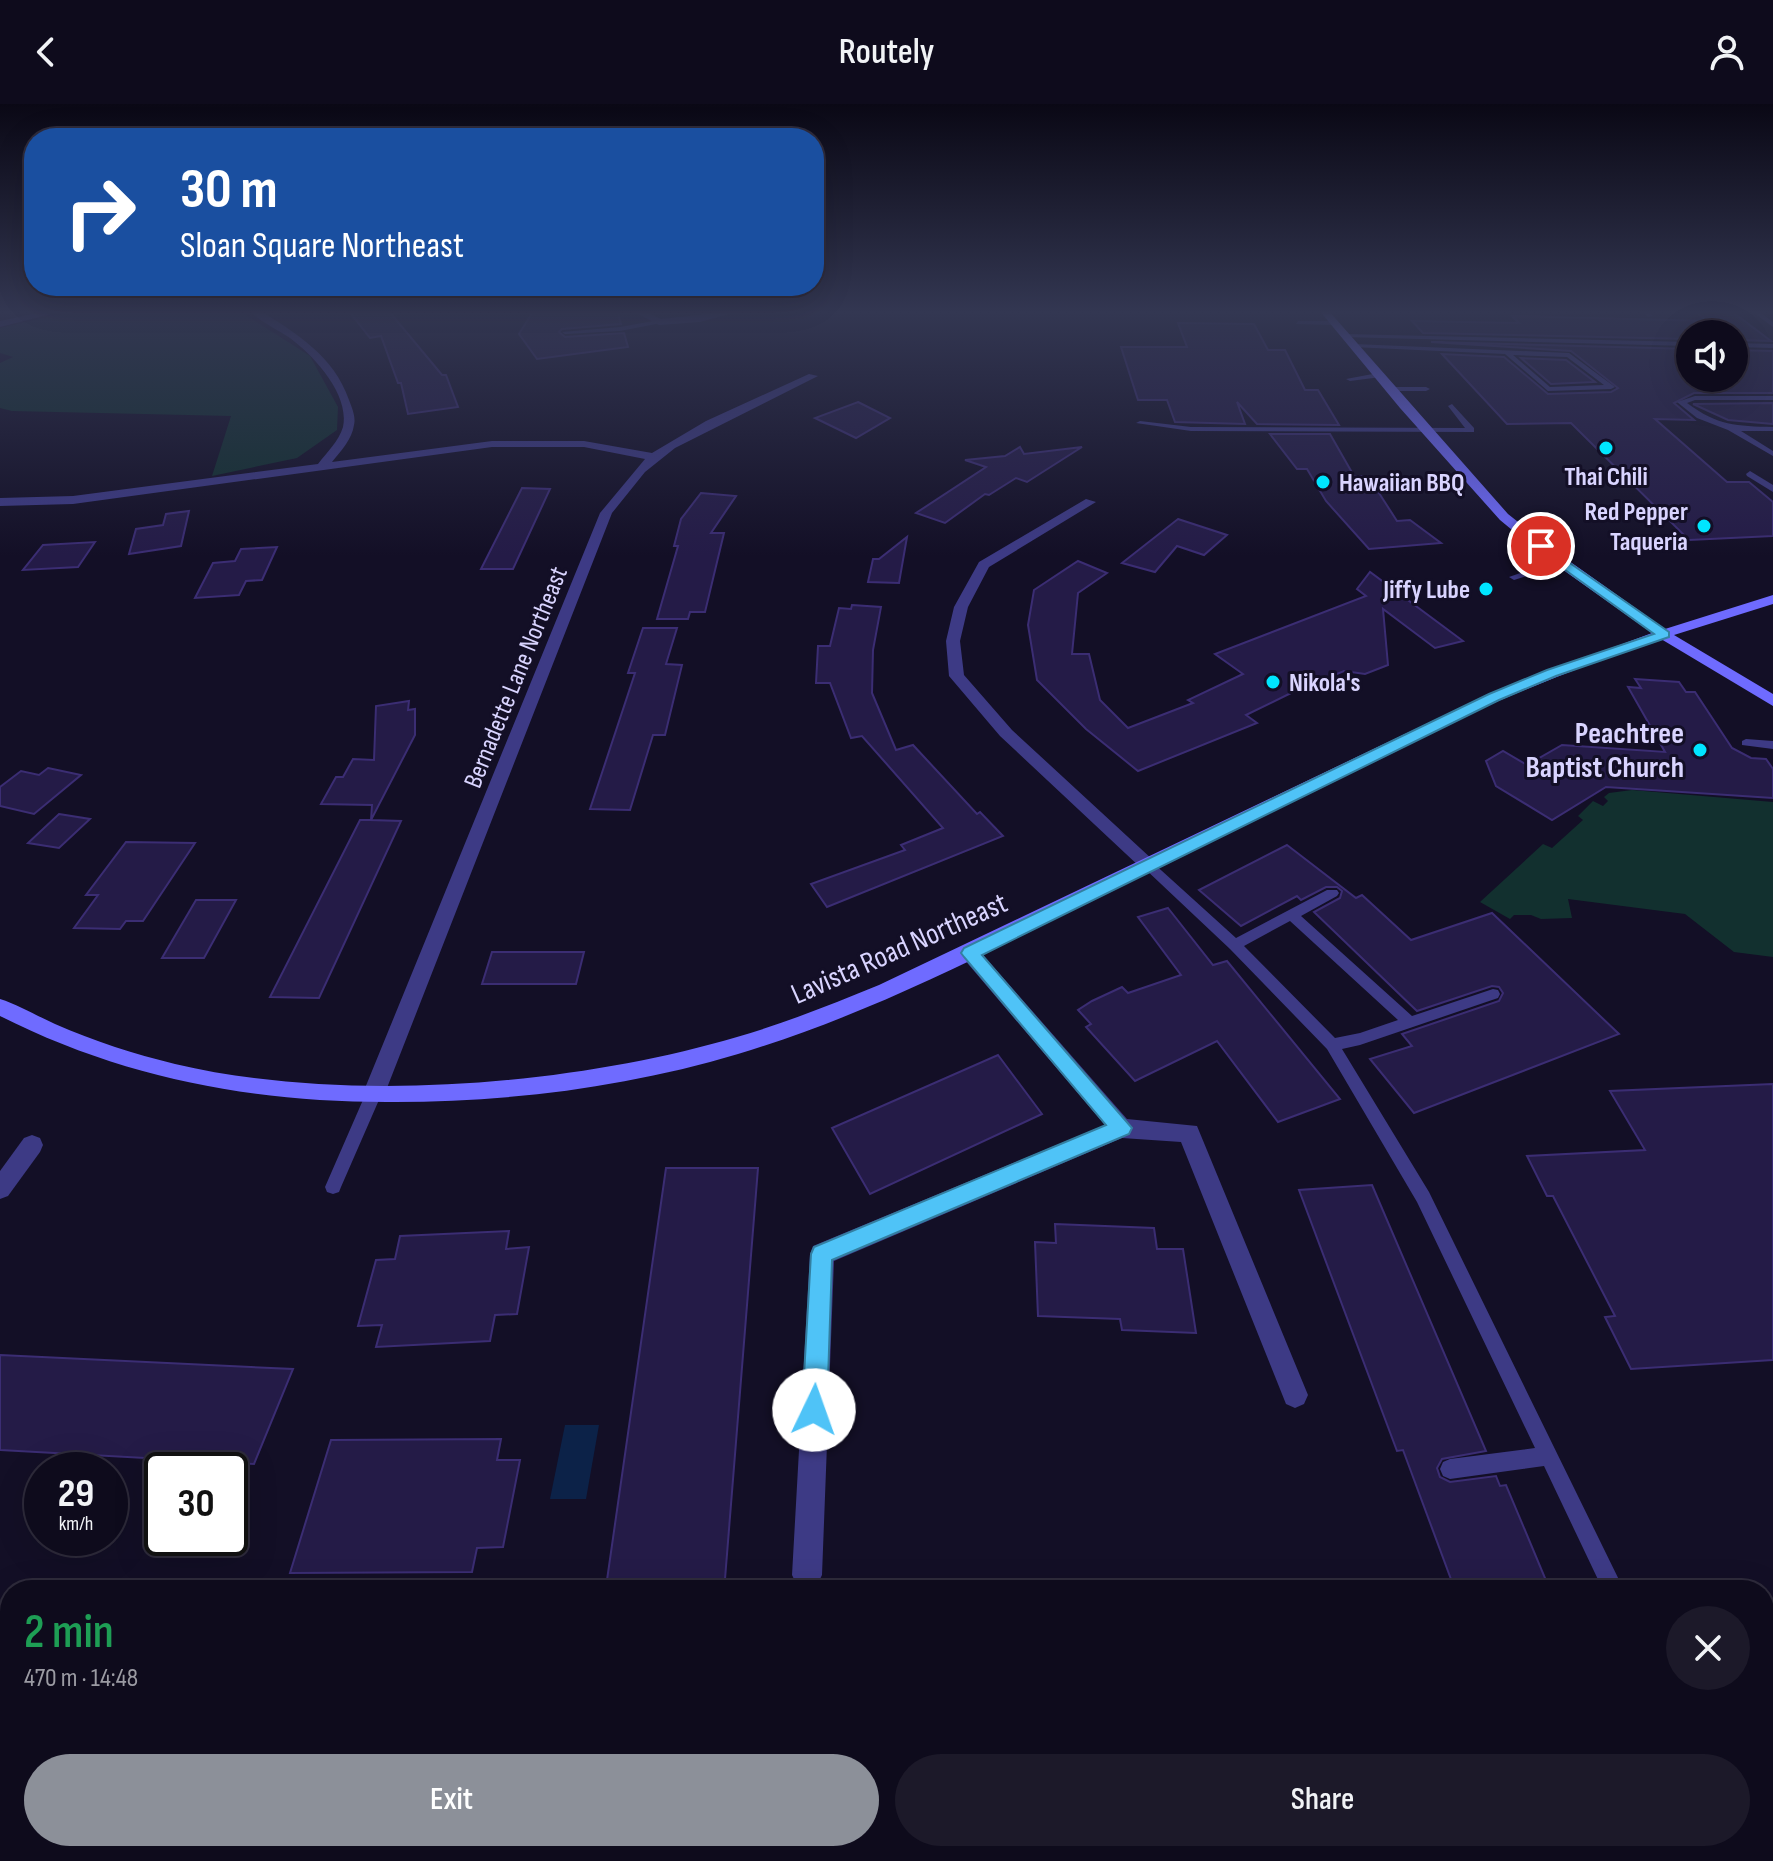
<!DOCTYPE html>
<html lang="en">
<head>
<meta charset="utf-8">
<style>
  body { margin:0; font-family:"Sofia Sans Condensed",sans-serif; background:#1c1929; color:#f1f3f6; height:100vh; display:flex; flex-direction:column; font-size:30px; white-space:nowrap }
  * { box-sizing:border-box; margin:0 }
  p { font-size:26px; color:#9b9ba3 }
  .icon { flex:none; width:44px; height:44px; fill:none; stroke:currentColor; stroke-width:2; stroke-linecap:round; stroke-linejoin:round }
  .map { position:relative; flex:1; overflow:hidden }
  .panel { position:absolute; left:0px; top:1476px; width:1774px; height:282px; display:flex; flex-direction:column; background:#0e0b1c; border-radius:32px 32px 0 0; box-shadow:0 8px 32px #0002,0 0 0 2px #2e2b3b }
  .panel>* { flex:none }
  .banner { position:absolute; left:24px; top:24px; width:800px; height:168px; border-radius:32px; box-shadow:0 8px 32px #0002,0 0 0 2px #2e2b3b; background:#1a4fa0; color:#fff; overflow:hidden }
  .tools { position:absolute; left:1676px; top:216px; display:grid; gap:16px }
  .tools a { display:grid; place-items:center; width:72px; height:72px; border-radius:50%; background:#0e0b1c; box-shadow:0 8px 32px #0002,0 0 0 2px #2e2b3b; font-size:40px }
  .speed { position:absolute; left:24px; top:1348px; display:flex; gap:16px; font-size:40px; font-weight:700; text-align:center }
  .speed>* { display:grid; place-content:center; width:104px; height:104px; border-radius:50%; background:#0e0b1c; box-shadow:0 8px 32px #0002,0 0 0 2px #2e2b3b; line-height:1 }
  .speed small { font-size:20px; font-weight:400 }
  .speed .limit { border:4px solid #111; border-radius:12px; background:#fff; color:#111 }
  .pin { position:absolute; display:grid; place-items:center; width:68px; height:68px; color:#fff; margin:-34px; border:4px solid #fff; border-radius:50%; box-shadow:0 2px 8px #0007 }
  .me { position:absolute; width:88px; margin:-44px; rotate:3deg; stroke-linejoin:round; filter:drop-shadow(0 0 6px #0008) }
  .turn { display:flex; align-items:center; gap:28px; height:168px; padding:0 24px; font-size:36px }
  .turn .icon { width:104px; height:104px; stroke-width:2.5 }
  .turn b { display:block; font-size:56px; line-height:68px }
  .round { display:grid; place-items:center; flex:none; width:84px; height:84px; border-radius:42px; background:#1c1929 }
  .summary { display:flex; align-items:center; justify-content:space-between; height:136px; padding:0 24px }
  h1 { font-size:48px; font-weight:600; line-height:60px; color:#1e9e55 }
  .button { display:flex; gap:16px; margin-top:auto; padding:16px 24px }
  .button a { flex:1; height:92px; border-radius:48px; background:#8c9099; color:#fff; font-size:32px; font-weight:600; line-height:92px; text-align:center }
  .button a+a { background:#1c1929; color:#f1f3f6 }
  header { display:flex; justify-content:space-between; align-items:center; height:104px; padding:0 24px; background:#0e0b1c; font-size:36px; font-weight:600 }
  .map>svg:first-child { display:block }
</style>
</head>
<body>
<header><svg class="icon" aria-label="back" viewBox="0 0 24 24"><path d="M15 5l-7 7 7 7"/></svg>Routely<svg class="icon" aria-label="person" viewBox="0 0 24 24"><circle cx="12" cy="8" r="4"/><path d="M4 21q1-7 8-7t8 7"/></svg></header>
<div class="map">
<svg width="1773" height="1757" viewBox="0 0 1773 1757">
  <rect width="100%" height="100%" fill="#130f26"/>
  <g fill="#12302f">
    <path d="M78,206H238L310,252L338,303L337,326L297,354L212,372L231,312L12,307L0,304V259L13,253L0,249V224Z"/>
    <path d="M1632,686L1773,698V853L1734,848L1685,810L1568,795L1572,814L1541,815L1531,811H1514L1510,815L1480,798L1543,740L1552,744L1583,716L1578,712L1593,697L1603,702L1608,697L1604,693L1609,689Z"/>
  </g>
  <path fill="#0c2248" d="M565,1321H599L586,1395H550Z"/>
  <g fill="#241b47" stroke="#3b2d73" stroke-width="2">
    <path d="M348,206H388L442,271H446L458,303L408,310L401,279H398L381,232L370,234Z"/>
    <path d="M534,206H617L621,220L562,225L559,228L565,233L624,229L628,243L537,255L519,230Z"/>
    <path d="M1693,206H1730L1771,237L1734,236V230H1690V235L1423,229L1412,217L1519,219L1512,212L1708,217Z"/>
    <path d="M1178,219L1254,220L1268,246H1285L1305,286H1318L1339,321L1257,320L1237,298L1245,320L1175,318L1167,296H1138L1121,243H1187Z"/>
    <path d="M1431,238L1690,245V274H1734V246L1773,247V289H1694L1674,299L1694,316L1655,315L1727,378H1749L1773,398V432L1689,436L1571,319L1507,320L1442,250L1504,253L1548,290L1611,288L1618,284L1571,247Z"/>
    <path d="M1521,254L1566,256L1595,278L1551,280Z"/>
    <path d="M858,298L890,314L856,334L815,314Z"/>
    <path d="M1773,299V320L1728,316L1693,300Z"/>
    <path d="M1270,330H1330L1354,372H1368L1397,417L1410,416L1441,439L1369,445L1326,397L1307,365H1297Z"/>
    <path d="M1020,343L1024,350L1082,343L1027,378L1016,374L989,391L985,390L945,419L916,409L986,363L965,356L1005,352Z"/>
    <path d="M522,384L550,385L513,465H481Z"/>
    <path d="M701,389L736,392L711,429H724L705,508H690L688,515H657L678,442H674L681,415Z"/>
    <path d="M189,407L181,442L129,450L136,425L163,421L166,410Z"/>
    <path d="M1178,415L1227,431L1204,451L1177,442L1155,468L1122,459Z"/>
    <path d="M907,433L899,479L868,478L873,455H879Z"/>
    <path d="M95,438L78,463L23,466L43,441Z"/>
    <path d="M277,443L262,476L246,477L239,491L195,494L213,459L235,457L241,445Z"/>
    <path d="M1078,457L1107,469L1078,489L1072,550H1089L1100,596L1128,624L1193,599L1188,596L1243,570L1215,550L1366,492L1357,485L1370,468L1463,537L1435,544L1383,505L1388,561L1365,570L1344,567L1291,589L1246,611L1257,619L1138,667L1086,625L1037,576L1028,521L1034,486Z"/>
    <path d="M852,501L881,503L873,546L872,589L896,646L913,641L977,710L980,708L1003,732L827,803L811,780L905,746L901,741L943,724L862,632L851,634L830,579H816L818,542H830L839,504L851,505Z"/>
    <path d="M643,524H677L666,560L682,561L665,631H653L630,706L590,705L635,569H628Z"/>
    <path d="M1635,575L1679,578L1686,588H1695L1732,644L1751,654L1766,655L1773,665V694L1606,683L1552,716L1496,682L1486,657L1503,647L1527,661L1562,641L1665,648L1628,583L1641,584Z"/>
    <path d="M409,597L408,606L415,605V631L371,716L401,717L319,894L270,893L360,716H371L372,701L321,700L336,673H343L353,655L374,656L376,602Z"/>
    <path d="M48,664L81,671L34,710L0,702V683L21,667L39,671Z"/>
    <path d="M59,710L90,715L59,744L28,739Z"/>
    <path d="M126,738L195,739L143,817H126L120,825L74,824L98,791H86Z"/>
    <path d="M1287,741L1356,794L1362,791L1411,836L1492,809L1619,930L1414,1009L1370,955L1412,942L1402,930L1499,897L1503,889L1499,883L1492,882L1417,907L1314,808L1340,794L1342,787L1337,783H1326L1301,796L1297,792L1241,822L1199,786Z"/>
    <path d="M196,796H236L204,854H162Z"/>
    <path d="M1168,804L1213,861L1227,857L1340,995L1278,1018L1217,937L1135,977L1086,923L1091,920L1078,906L1092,897L1122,883L1128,889L1181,871L1138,813Z"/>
    <path d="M492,848H584L576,880H482Z"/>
    <path d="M998,951L1042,1010L870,1090L832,1024Z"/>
    <path d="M1773,980V1256L1631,1265L1605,1213L1615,1212L1553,1092H1547L1527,1052L1645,1046L1610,987Z"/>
    <path d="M666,1064H758L725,1475L607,1476Z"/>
    <path d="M1372,1081L1486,1347L1442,1355L1437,1364L1440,1373L1450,1378L1496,1372L1500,1382L1506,1381L1550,1486H1455L1403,1346L1397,1347L1299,1086Z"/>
    <path d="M1055,1120L1154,1124L1157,1145H1183L1196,1229L1122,1226L1120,1215L1038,1212L1035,1138L1056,1139Z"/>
    <path d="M509,1127L506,1145L529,1143L517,1210L495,1211L490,1237L376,1243L382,1221L358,1222L376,1156L395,1155L400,1132Z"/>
    <path d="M0,1251L293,1265L254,1360L0,1346Z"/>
    <path d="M501,1335L497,1356H520L503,1443L477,1444L472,1468L290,1469L331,1336Z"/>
  </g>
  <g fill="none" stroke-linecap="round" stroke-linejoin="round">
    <g fill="#3d3a85" fill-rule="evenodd">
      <path d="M1640,206H1646L1653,212L1648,213Z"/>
      <path d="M1750,206H1757L1773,218V223Z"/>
      <path d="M659,216L661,219L620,227L565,230L562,228L620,223Z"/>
      <path d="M1298,217H1334L1337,219L1334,221L1296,220Z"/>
      <path d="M1345,230L1690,238V242L1343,233Z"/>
      <path d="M1734,239L1773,240V244L1734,243Z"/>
      <path d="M1354,240L1569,249L1615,283L1611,285L1548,287L1505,250L1352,243ZM1513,251L1567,253L1604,281L1550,283Z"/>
      <path d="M1378,269L1381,273L1350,277L1346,275Z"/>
      <path d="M1390,283H1426L1430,285L1426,287H1387V283Z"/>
      <path d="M1695,292H1773V296H1695L1687,299C1718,322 1736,322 1773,323V327H1741L1773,347V352L1728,326L1697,314L1677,298Z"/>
      <path d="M1452,300L1474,324V328L1191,327L1136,319L1140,317L1191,323L1465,324L1448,302Z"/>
      <path d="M1750,367L1773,381V388L1747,372L1746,370Z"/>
      <path d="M1561,455L1566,458L1564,460L1514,476L1509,473Z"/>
      <path d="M1746,635L1773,637V645L1742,641V637Z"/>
      <path d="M1147,756L1151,757L1236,834L1327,786H1337L1339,789L1337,792L1301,812L1412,912L1493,885L1498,886L1500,890L1498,894L1360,941L1342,945L1429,1088L1624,1486H1603L1544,1362L1450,1375L1443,1372L1440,1365L1443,1358L1450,1355L1535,1344L1417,1098L1327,945L1230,845L1143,763L1141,760L1143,757ZM1290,817L1398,916L1360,929L1335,934L1244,842Z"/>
      <path d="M374,983L379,985L382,989L341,1083L339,1088L333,1090L327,1088L325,1083L366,989L369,985Z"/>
    </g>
    <g fill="#3d3a85" fill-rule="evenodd">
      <path d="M51,206H67L0,223V217Z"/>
      <path d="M249,206H259C296,229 334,252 349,296C352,304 356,313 354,321C352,335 341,347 332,358L492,337H584L652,349L706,317L809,270L818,272L675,344L645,368L612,409L385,989L382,995L374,998L366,995L363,989L600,409L645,355L584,343H492L73,400L0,402V394L73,392L318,360C327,348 339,337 343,323C350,290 313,251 290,234C276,225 259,217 249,206Z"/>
      <path d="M631,206H642L661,215L743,206L700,218L659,221Z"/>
      <path d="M1086,395L1096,398L989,463L968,503L960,537L964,571L1012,626L1153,756L1156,760L1147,766L1141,764L1000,632L949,572L946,537L954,503L979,458Z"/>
      <path d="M970,842L977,844L1127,1015L1197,1022L1308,1291L1304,1300L1295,1304L1286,1300L1181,1038L1122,1034L834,1157L822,1471L817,1481L807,1486L797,1481L792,1471L810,1150L813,1142L1105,1021L963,854L960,849L963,844Z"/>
      <path d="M32,1031L40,1034L43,1041L40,1048L8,1092L0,1095V1067L24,1034Z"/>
    </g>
    <path fill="#6f6bff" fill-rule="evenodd" d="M1319,206H1328L1508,410L1555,447L1665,525L1773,491V500L1674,531L1773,590V602L1661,535C1470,598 1290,695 1111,786C990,848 868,911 738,950C628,983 510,998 395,998C256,999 125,975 0,912V895C19,901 37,912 55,920C94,937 134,950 175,960C344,1000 571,982 737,933C786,919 832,900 879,881L1491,589L1652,529L1545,453L1500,416L1400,304Z"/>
  </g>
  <linearGradient id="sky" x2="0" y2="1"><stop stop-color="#0a0815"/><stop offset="0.46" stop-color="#333752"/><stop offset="1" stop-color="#333752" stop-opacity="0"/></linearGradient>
  <rect width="1773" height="452" fill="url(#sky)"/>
  <path fill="#4fc3f7" stroke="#337fa1" stroke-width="2" d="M1541,439L1669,528V533L1556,572L1499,596L982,851L1132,1024L1129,1030L832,1156L827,1306L823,1314L814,1318L806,1314L802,1306L811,1150L814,1143L1106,1021L964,853L961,849L964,844L1489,590L1547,566L1654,530L1536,445L1535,442Z"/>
  <g fill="#00e5ff" stroke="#130f26" stroke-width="3">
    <circle cx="1606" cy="344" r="8"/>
    <circle cx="1323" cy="378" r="8"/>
    <circle cx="1704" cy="422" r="8"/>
    <circle cx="1486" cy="485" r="8"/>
    <circle cx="1273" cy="578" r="8"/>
    <circle cx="1700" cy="646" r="8"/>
  </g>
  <g text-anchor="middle" stroke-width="6" stroke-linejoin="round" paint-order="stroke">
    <g font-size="26" font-weight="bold" fill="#d9d4ff" stroke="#130f26" text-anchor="start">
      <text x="1606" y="381" text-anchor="middle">Thai Chili</text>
      <text x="1339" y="387">Hawaiian BBQ</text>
      <text x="1688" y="416" text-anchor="end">Red Pepper<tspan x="1688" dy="30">Taqueria</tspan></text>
      <text x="1470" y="494" text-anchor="end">Jiffy Lube</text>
      <text x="1289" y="587">Nikola's</text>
    </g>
    <g font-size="26" fill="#d9d4ff" stroke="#130f26">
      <text transform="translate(515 573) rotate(-68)" y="9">Bernadette Lane Northeast</text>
    </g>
    <g font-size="30" font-weight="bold" fill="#d9d4ff" stroke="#130f26" text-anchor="end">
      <text x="1684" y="639">Peachtree<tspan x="1684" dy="34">Baptist Church</tspan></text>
    </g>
    <g font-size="30" fill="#d9d4ff" stroke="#130f26">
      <text transform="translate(899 844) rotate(-24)" y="10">Lavista Road Northeast</text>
    </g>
  </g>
</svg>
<div class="tools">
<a><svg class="icon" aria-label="sound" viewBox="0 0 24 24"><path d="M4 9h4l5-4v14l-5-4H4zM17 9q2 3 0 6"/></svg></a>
</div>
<div class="speed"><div>29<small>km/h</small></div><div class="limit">30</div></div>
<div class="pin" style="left:1541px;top:442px;background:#d93025"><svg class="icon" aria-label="arrive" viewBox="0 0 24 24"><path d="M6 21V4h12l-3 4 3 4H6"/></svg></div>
<svg class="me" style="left:814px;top:1306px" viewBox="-20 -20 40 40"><circle r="19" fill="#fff"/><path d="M0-13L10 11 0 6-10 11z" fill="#4fc3f7"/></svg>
<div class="banner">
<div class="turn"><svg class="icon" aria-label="right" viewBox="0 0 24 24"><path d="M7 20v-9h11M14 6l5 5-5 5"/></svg><div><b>30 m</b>Sloan Square Northeast</div></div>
</div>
<section class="panel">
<div class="summary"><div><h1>2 min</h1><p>470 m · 14:48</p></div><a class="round"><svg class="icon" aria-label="close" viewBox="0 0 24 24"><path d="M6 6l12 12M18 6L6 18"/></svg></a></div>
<div class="button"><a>Exit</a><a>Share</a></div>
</section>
</div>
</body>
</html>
